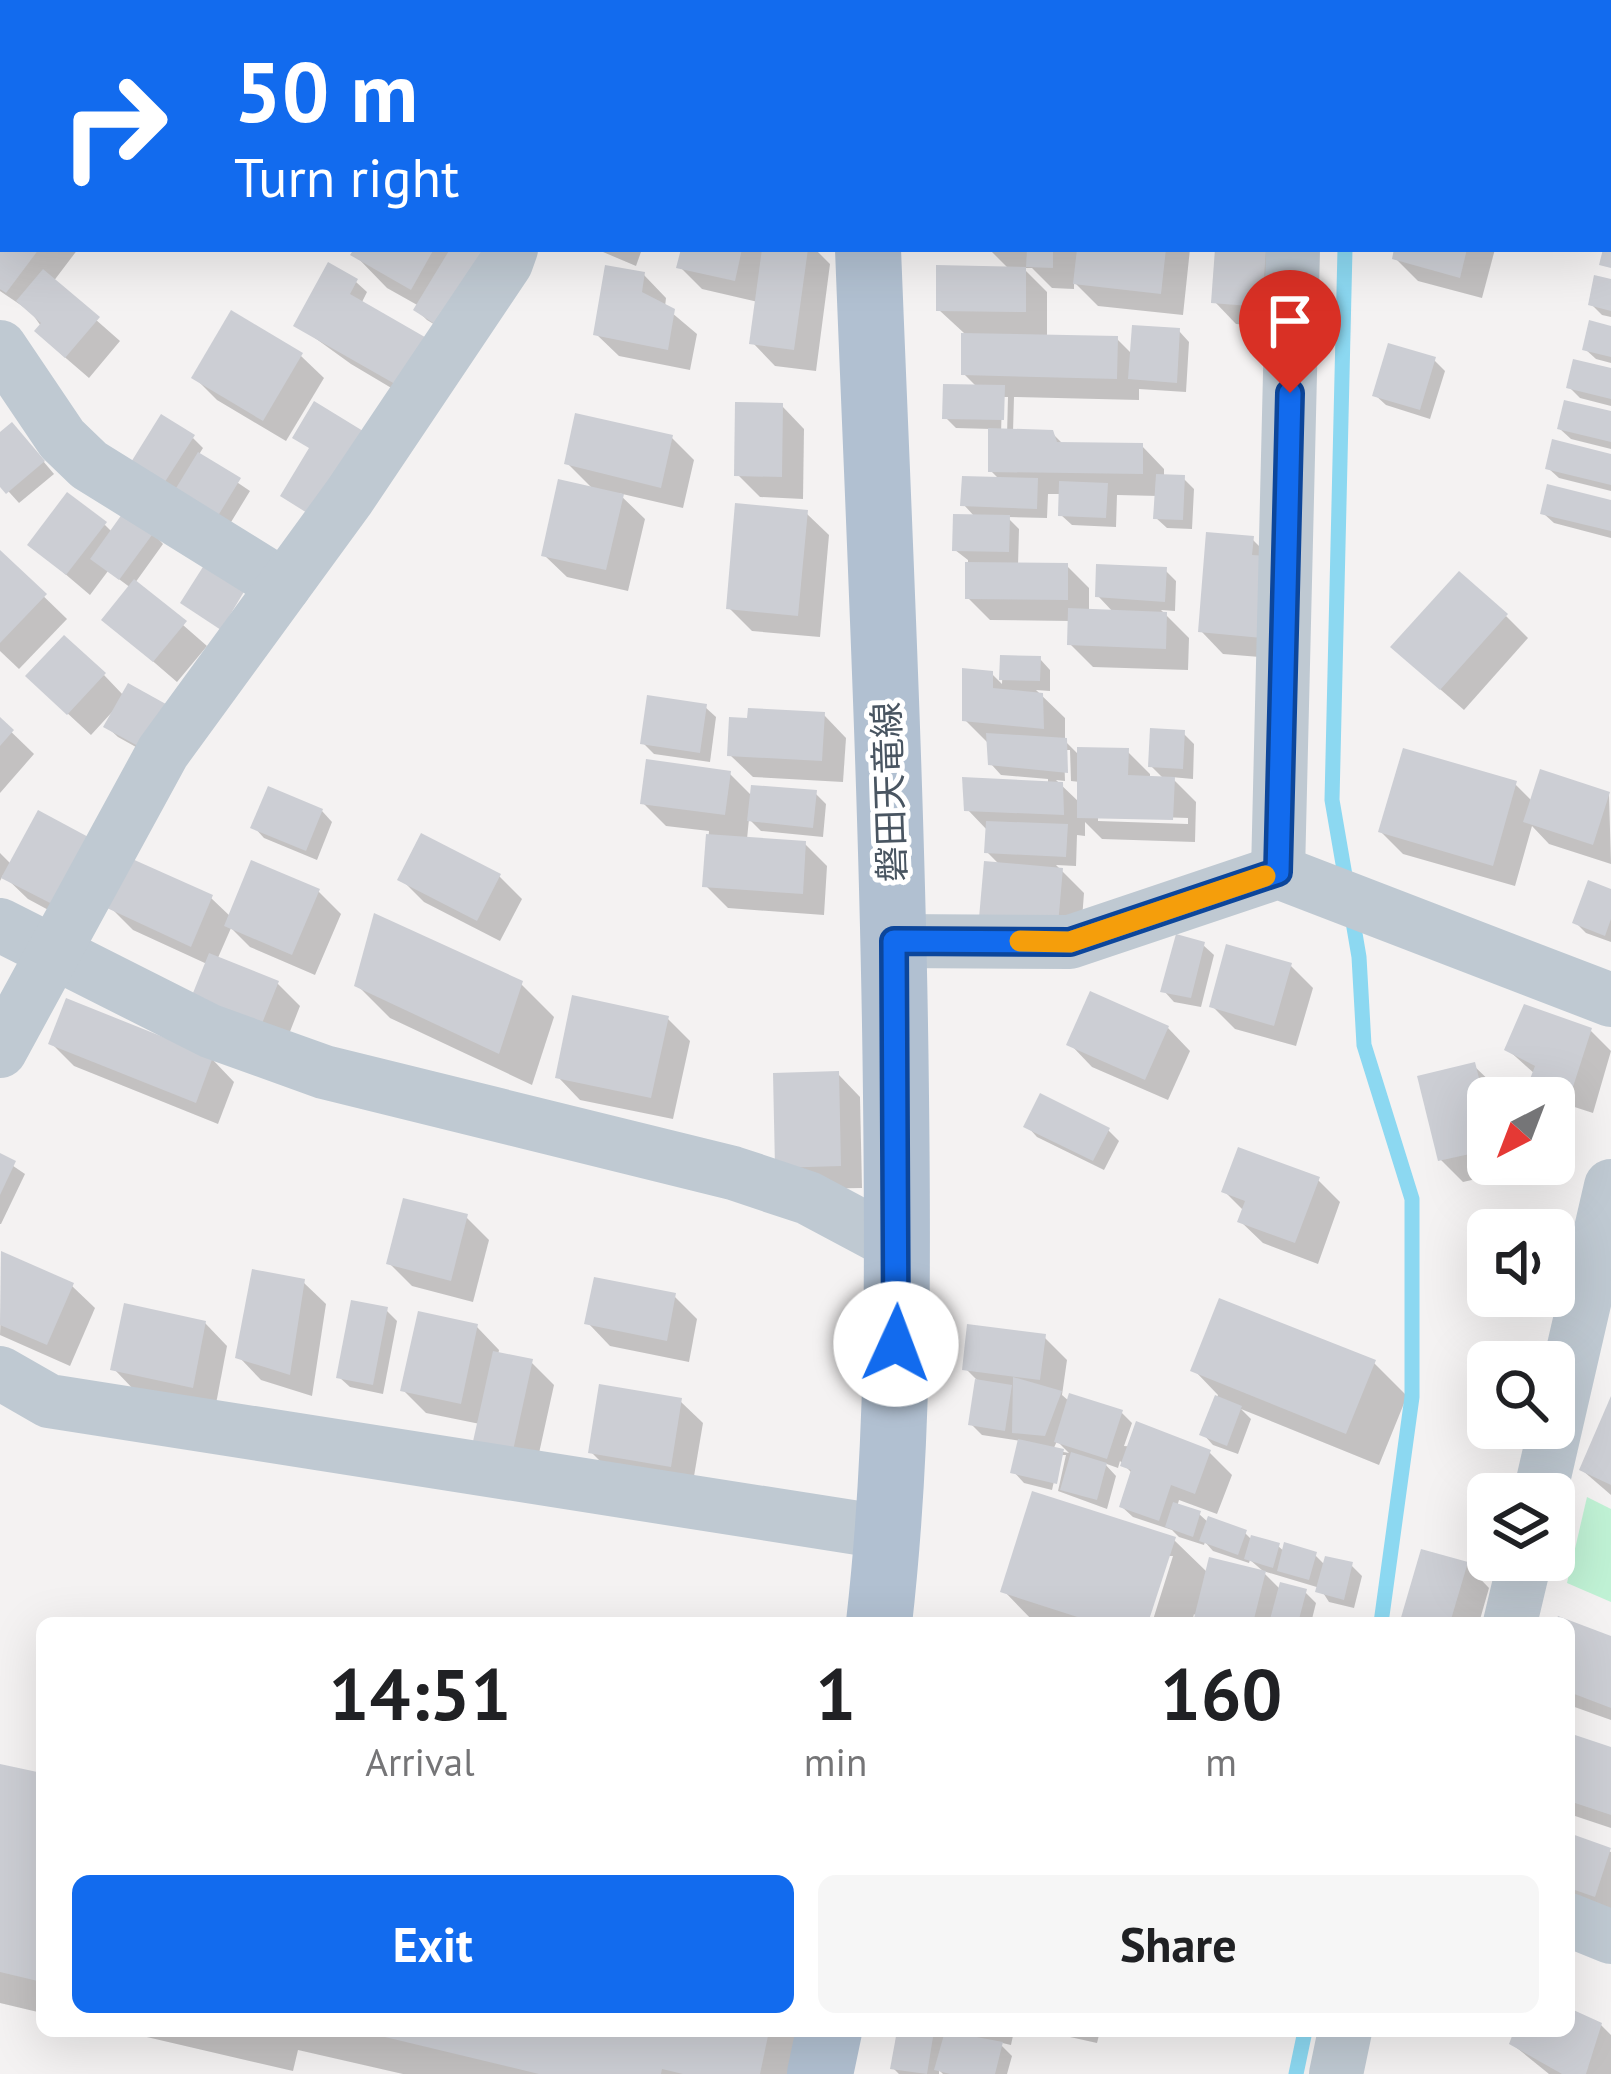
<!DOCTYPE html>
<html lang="en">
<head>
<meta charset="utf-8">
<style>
  body { margin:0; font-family:"PT Sans","Noto Sans JP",sans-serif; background:#f6f6f6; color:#202124; height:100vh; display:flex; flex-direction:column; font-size:45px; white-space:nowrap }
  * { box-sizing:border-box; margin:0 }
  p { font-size:39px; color:#757577 }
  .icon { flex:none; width:66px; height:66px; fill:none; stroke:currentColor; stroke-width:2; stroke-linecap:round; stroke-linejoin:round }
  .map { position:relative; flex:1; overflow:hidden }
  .details { position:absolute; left:36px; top:1617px; width:1539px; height:420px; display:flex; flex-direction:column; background:#fff; border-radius:18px; box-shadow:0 12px 48px #0002 }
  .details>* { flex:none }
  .top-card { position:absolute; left:0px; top:0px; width:1611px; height:252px; box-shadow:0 12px 48px #0002; background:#126bee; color:#fff; overflow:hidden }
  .needle { width:78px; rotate:222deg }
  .fabs { position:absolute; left:1467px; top:1077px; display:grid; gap:24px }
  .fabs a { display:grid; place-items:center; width:108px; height:108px; border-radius:18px; background:#fff; box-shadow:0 12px 48px #0002; font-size:60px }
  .pin { position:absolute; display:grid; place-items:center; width:102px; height:102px; color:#fff; margin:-123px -51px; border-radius:50% 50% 50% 0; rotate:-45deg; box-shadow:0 0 12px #0007 }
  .pin .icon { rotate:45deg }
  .me { position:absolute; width:132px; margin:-66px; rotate:2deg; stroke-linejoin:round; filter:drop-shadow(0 0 9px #0008) }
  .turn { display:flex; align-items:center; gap:42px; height:252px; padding:0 36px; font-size:54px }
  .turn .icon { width:156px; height:156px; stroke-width:2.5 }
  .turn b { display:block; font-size:84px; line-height:102px }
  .eta { display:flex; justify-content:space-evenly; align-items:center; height:204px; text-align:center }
  .eta b { font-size:72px; font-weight:700; line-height:84px }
  .button { display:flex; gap:24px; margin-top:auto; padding:24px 36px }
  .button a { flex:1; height:138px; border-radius:18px; background:#126bee; color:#fff; font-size:48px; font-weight:700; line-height:138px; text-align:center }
  .button a+a { background:#f6f6f6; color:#202124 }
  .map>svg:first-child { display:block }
</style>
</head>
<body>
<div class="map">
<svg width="1611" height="2074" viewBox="0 0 1611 2074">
  <rect width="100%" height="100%" fill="#f4f2f2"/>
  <path fill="#c0f2d5" d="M1587,1497L1611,1509V1602L1567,1583Z"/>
  <g fill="#0003" fill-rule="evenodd">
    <path d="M0,0H102L3,3V31Z"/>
    <path d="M103,0H187L190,3H106Z"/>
    <path d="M602,0H726V3Z"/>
    <path d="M1020,0H1127L1009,3Z"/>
    <path d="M1379,0H1565L1568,3H1382Z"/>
    <path d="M1573,0H1611V11L1608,3Z"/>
    <path d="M0,82L3,84L0,164Z"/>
    <path d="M3,232V249H78L53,282L120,341L89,378L60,353L31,312L0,291Z"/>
    <path d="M357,249H486L453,336L427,320L416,309L419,306L387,288L354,254Z"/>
    <path d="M596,249H642L636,266Z"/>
    <path d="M684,249H815L830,264L816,371L775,366L753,343L758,302L702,289L680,267Z"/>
    <path d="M989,249H1190L1183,315L1098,306L1074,282V289L1052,288L1032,268H1023L1047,292V337L1117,339L1133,355L1179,331L1189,342L1186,392L1139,389V400L1014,397L1013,432L1052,433L1064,445L1142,446L1164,469V477L1183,478L1194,489L1192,529L1167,528L1156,518L1158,496L1117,495L1116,527L1072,525L1061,515L1062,494H1048L1047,518L1007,517L1019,529L1018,566H1067L1089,588V612L1114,613L1098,596L1165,570L1176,581L1175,611L1161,610L1189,638L1188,670L1093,667L1070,644L1071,621L990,620L968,598V560L955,550L975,517L964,505L1000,480L991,471V429L956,428L945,417L977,387L964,374V333L939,310L1009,269ZM1002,397H1008L1007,435H1001Z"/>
    <path d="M1218,249H1287L1283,328L1236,324L1214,301Z"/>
    <path d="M1398,249H1495L1482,298L1418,281L1395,258Z"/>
    <path d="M644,275L666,298L665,307L697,334L690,370L619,356L596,334Z"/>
    <path d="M356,282L367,292L361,304L425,408L351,364L297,325Z"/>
    <path d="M1611,283V317L1602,315L1591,304Z"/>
    <path d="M1611,329V363L1596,359L1585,349Z"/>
    <path d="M301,356L324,378L286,441L217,400L194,377Z"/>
    <path d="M1434,360L1445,371L1430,419L1386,405L1375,395Z"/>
    <path d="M1611,371V406L1580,398L1569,387Z"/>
    <path d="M782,406L804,429L803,499L760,497L737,474Z"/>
    <path d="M1611,414V449L1571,439L1560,429Z"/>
    <path d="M0,435L22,436L54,474L19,503L0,482Z"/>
    <path d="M193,438L203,448L198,456L250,491L225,532L142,478Z"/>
    <path d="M672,438L694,460L683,508L618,493L645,519L628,591L567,577L544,555L594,490L567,463Z"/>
    <path d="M1611,457V491L1559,478L1548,468Z"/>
    <path d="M1611,503V538L1554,523L1543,513Z"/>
    <path d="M806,513L829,535L820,637L752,631L729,608Z"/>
    <path d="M105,525L113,533H153L163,544L135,583L207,646L177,682L105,620L131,588L108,571L90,595L31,545Z"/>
    <path d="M1252,539L1275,562L1284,659L1223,654L1201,631Z"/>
    <path d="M0,554L67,619L19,669L0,651Z"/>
    <path d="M1506,616L1528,638L1464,710L1417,669Z"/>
    <path d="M1003,658L1040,659L1050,670V691L1036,690L1065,718V741L1080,756L1127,751L1150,774V779H1164L1151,766L1183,733L1194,744L1193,779L1171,777L1196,802L1195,842L1102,839L1085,822V836L1077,835L1076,866L1056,865L1084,893L1080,946L987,852L988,831L967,809L1048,784V779L1001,775L991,764L988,743L965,720L991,673L1002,684ZM1064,750H1070L1071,781L1080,782V803L1056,780L1065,781ZM1098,815L1188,818V824L1098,821Z"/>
    <path d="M104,675L124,696L161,761L118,737L107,727L113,711L91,735L52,699Z"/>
    <path d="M705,707L716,717L710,762L654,754L643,743Z"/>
    <path d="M824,715L846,738L843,782L753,777L730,755Z"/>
    <path d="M0,721L34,754L0,793Z"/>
    <path d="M730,774L753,797L815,793L826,804L823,837L761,831L749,819L747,839L805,844L827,866L824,915L728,908L705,885L709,831L666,826L643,803Z"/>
    <path d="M1515,784L1533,802L1609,794L1611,864L1549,844L1532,826L1515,886L1403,854L1381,832Z"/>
    <path d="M322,811L332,822L317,860L264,838L254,827Z"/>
    <path d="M0,853L12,865L80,927L28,899L3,875L0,881Z"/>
    <path d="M499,876L522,899L500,941L424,902L401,879Z"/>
    <path d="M318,891L341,914L315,975L250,947L231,928L217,960L278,984L300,1006L282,1052L207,964L133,930L111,908L211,898L231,917Z"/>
    <path d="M1611,892V942L1586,933L1575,922Z"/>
    <path d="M1203,945L1214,955L1201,1007L1174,1002L1164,991Z"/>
    <path d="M1290,965L1313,988L1296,1046L1235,1029L1212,1006Z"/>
    <path d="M521,984L554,1017L532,1085L390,1018L357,985Z"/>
    <path d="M667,1018L690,1041L673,1119L580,1100L558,1077Z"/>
    <path d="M1168,1028L1190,1051L1168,1100L1092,1067L1070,1044Z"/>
    <path d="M1591,1031L1611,1051L1593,1113L1556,1101L1533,1078L1535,1074L1507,1049Z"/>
    <path d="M51,1043L212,1059L234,1082L218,1124L74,1066Z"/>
    <path d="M1474,1066L1497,1088L1499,1098H1488V1164H1515L1516,1170L1463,1182L1441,1160Z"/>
    <path d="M838,1074L860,1097L862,1188L800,1189L778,1166Z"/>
    <path d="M1027,1126L1108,1130L1119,1141L1104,1170L1037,1137Z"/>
    <path d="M0,1157L25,1174L1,1224H0Z"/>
    <path d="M1318,1180L1340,1202L1318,1264L1263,1243L1240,1221L1244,1211L1225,1192Z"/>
    <path d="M466,1217L489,1240L473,1302L412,1286L389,1263Z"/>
    <path d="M3,1255L72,1286L95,1308L70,1366L0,1335Z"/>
    <path d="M303,1282L326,1304L312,1396L261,1380L239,1357Z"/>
    <path d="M674,1296L697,1319L689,1362L610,1346L588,1323Z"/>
    <path d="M386,1310L397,1321L383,1394L350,1387L339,1377Z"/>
    <path d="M205,1323L227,1346L215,1409L136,1392L114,1369Z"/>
    <path d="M477,1327L499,1350L498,1355L531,1362L554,1385L534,1476L480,1424L426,1413L403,1390Z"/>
    <path d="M1044,1337L1067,1360L1062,1395L1070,1402L1121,1412L1132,1423L1124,1446L1209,1452L1232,1475L1217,1514L1179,1500L1177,1507L1199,1514L1209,1523L1245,1533L1253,1541L1278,1546L1285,1552L1315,1555L1325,1565H1351L1362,1576L1354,1608L1329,1602L1320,1588L1263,1571L1250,1560L1249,1563L1213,1551L1205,1542L1204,1545L1179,1537L1172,1530L1133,1517L1122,1507L1133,1474L1120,1461L1118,1468L1104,1463L1116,1476L1107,1509L1058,1491L1066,1455H1060L1052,1490L1024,1483L1014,1472L1021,1441L982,1435L971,1424L978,1381L965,1368ZM1057,1441L1069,1453L1053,1450Z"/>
    <path d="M1374,1363L1407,1396L1379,1465L1241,1409L1251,1419L1238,1454L1213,1445L1203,1434L1218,1395L1194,1370Z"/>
    <path d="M680,1401L703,1423L692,1488L614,1475L591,1452Z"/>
    <path d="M1611,1405V1495L1582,1470Z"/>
    <path d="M1174,1540L1208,1573L1263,1572L1281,1590L1305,1592L1316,1603L1311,1623H1203L1194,1614L1192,1623H1152L1173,1556H1167L1145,1623H1035L1004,1591Z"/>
    <path d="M1467,1565L1489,1588L1479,1623H1406L1403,1620Z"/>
    <path d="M1569,1624L1611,1640V1720L1569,1705Z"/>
    <path d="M1569,1736L1611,1750V1828L1569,1814Z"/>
    <path d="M0,1767L42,1776V2013L0,2003Z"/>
    <path d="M1569,1836L1611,1852V1915L1569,1901Z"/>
    <path d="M1569,2012L1601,2025L1611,2035V2074H1549L1512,2044L1517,2031H1569Z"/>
    <path d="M121,2031H822L812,2074H403L298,2050L293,2071Z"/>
    <path d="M900,2031L962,2035L958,2031H1014L1011,2045L998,2042L1012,2056L1007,2074H943L939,2070V2074H899L893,2068Z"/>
    <path d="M1043,2031H1100L1097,2043Z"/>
  </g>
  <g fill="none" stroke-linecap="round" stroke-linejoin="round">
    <g stroke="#8cd8f1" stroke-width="15">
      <path d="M1351,3V0"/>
      <path d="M1345,249L1332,800L1347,887"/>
      <path d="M1351,910L1359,957L1364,1045L1412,1199V1397L1381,1623"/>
      <path d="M1296,2074L1305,2031"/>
    </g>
  </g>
  <g fill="#ccced4">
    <path d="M0,249H39L6,293L0,289Z"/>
    <path d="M354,249H434L411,290L350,255Z"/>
    <path d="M450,249H476L486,255L441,328L413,310Z"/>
    <path d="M681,249H742L735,281L676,268Z"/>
    <path d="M762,249H808L794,350L749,344Z"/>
    <path d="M1027,249H1053V268L1026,267Z"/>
    <path d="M1077,249H1166L1161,294L1073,284Z"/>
    <path d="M1215,249H1266L1262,307L1211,303Z"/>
    <path d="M1394,249H1467L1460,278L1392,259Z"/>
    <path d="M1603,249H1611V268L1599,265Z"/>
    <path d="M328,262L358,279L350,294L430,340L402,388L293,326Z"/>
    <path d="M605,265L645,272L642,292L675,309L668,350L593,335Z"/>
    <path d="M936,265L1026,267V312L936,311Z"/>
    <path d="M43,269L100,317L65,358L34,331L41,323L16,301Z"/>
    <path d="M1594,275L1611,279V311L1588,305Z"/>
    <path d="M231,310L303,353L263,421L191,378Z"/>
    <path d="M1589,320L1611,326V357L1582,350Z"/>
    <path d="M1132,325L1180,328L1177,383L1128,379Z"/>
    <path d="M961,333L1118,336L1117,379L961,375Z"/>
    <path d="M1388,343L1436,357L1420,410L1372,396Z"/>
    <path d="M1573,359L1611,368V399L1566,388Z"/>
    <path d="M943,384L1005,385L1004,420L942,419Z"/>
    <path d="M1564,400L1611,411V442L1557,429Z"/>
    <path d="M314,401L363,431L312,516L280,496L309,448L292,438Z"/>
    <path d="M735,402L783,403L782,477L734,476Z"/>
    <path d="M575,413L673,435L661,488L564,464Z"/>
    <path d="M161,414L195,435L161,488L128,467Z"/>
    <path d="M12,422L45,461L6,494L0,487V432Z"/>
    <path d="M988,428L1053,430L1057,442L1143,443V474L988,472Z"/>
    <path d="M1552,439L1611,454V485L1545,469Z"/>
    <path d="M198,452L241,478L213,524L170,498Z"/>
    <path d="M1156,474L1185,475L1183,520L1153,519Z"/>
    <path d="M962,476L1038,478L1037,509L960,506Z"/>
    <path d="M558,479L624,494L606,570L541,556Z"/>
    <path d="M1059,481L1108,483L1106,518L1058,516Z"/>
    <path d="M1547,484L1611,500V531L1540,514Z"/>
    <path d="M67,492L107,522L66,575L27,545Z"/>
    <path d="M735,503L808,510L798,616L726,609Z"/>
    <path d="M125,510L155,531L119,580L90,559Z"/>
    <path d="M953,514L1010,515L1009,552L952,551Z"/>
    <path d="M1206,532L1254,536L1252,555L1269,556L1262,638L1198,632Z"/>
    <path d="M0,550L47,594L0,643Z"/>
    <path d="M208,559L248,585L221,630L180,603Z"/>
    <path d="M965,562L1068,563V600L965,599Z"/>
    <path d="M1096,564L1167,567L1165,602L1095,597Z"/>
    <path d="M1459,571L1508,614L1440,690L1390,647Z"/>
    <path d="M134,579L187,621L153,662L101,620Z"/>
    <path d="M1068,608L1167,612L1166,649L1067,645Z"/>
    <path d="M64,635L106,673L67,715L25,676Z"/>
    <path d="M1000,655L1041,656L1040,681L999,680Z"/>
    <path d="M962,668L993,671V688L1043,693L1044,729L962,721Z"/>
    <path d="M128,683L173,708L149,752L103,727Z"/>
    <path d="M647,695L707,704L700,753L640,744Z"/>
    <path d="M748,708L825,712L822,761L727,756L729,717L747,718Z"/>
    <path d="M0,717L14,730L0,746Z"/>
    <path d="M1150,728L1185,730L1183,769L1148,767Z"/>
    <path d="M986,733L1067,738L1068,773L988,765Z"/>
    <path d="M1077,747L1129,748L1128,775L1175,777L1173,820L1077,818Z"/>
    <path d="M1403,748L1517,781L1493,866L1378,832Z"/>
    <path d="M646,759L731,771L725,815L640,804Z"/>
    <path d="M1540,769L1610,792L1593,845L1523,822Z"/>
    <path d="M962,777L1063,782L1064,815L964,811Z"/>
    <path d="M751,785L817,790L813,828L747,821Z"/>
    <path d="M268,786L323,809L306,851L250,828Z"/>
    <path d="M38,810L92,839L56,906L1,878Z"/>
    <path d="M986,821L1068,824L1066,857L984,853Z"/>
    <path d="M421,833L501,874L477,921L397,880Z"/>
    <path d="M706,834L806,841L803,894L702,887Z"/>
    <path d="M130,858L213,895L191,947L107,908Z"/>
    <path d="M251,860L320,889L292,955L224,926Z"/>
    <path d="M984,861L1063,868L1058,925L979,918Z"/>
    <path d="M1588,880L1611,889V919L1605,936L1572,923Z"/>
    <path d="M374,913L523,981L499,1054L354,986Z"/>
    <path d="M1176,934L1205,942L1191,998L1160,992Z"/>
    <path d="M1226,944L1292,963L1274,1026L1209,1007Z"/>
    <path d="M209,953L279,981L259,1031L189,1003Z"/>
    <path d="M1090,991L1169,1026L1145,1080L1066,1045Z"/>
    <path d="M572,995L669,1016L651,1098L555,1078Z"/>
    <path d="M66,998L213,1057L196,1103L48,1044Z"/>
    <path d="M1524,1004L1592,1028L1571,1093L1530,1079L1535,1066L1504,1050Z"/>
    <path d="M1475,1062L1488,1115V1150L1438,1161L1417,1076Z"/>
    <path d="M839,1071L841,1166L775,1168L773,1073Z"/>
    <path d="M1040,1093L1110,1128L1093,1161L1023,1127Z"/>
    <path d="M1238,1147L1320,1177L1295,1243L1237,1222L1245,1201L1221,1192Z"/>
    <path d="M0,1153L16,1161L0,1195Z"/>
    <path d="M403,1198L468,1214L451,1281L386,1264Z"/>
    <path d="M1,1251L74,1283L47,1345L0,1325Z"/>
    <path d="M252,1269L305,1279L290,1375L235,1358Z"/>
    <path d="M594,1277L676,1293L667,1341L584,1324Z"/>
    <path d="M1219,1298L1376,1360L1346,1434L1190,1371Z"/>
    <path d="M351,1300L388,1307L373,1385L336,1378Z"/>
    <path d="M124,1303L206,1321L193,1388L110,1370Z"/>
    <path d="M418,1311L478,1324L461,1404L400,1391Z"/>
    <path d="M967,1324L1046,1334L1040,1380L962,1370Z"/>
    <path d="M493,1351L533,1359L512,1455L472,1446Z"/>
    <path d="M1013,1377L1062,1391L1045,1436L1012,1433Z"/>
    <path d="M975,1379L1012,1385L1005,1431L968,1425Z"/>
    <path d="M599,1384L682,1398L671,1467L588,1453Z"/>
    <path d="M1069,1393L1123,1410L1107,1459L1054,1442Z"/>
    <path d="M1215,1395L1242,1406L1227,1446L1199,1435Z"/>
    <path d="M1611,1396V1485L1579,1470Z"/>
    <path d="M1136,1421L1211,1450L1195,1494L1171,1485L1159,1521L1119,1507L1131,1470L1120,1466Z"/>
    <path d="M1018,1439L1064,1449L1057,1484L1010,1473Z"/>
    <path d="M1071,1452L1107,1463L1097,1500L1060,1490Z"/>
    <path d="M1032,1491L1176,1537L1148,1623H1096L1000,1592Z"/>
    <path d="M1173,1502L1201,1511L1193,1537L1165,1527Z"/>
    <path d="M1208,1516L1247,1530L1238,1555L1199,1541Z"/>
    <path d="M1251,1535L1280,1543L1273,1568L1244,1559Z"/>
    <path d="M1284,1542L1317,1552L1309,1580L1277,1571Z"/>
    <path d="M1421,1549L1468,1562L1450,1623L1400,1621Z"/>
    <path d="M1325,1556L1353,1562L1344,1600L1315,1592Z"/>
    <path d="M1209,1557L1266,1571L1253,1623H1214L1194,1618Z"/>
    <path d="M1280,1582L1307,1589L1298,1623H1269Z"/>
    <path d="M1558,1616L1611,1636V1708L1569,1692V1623H1555Z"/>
    <path d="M1569,1733L1611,1747V1815L1569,1801Z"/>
    <path d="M0,1764L42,1773V1982L0,1972Z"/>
    <path d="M1569,1833L1611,1848L1595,1897L1569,1888Z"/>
    <path d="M1569,2008L1602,2023L1586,2074H1562L1509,2044L1514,2031H1569Z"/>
    <path d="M360,2031H769L760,2074H683L662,2069L661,2074H539Z"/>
    <path d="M897,2031H934L927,2074L890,2069Z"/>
    <path d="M945,2031L1003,2042L995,2074H950L934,2070Z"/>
  </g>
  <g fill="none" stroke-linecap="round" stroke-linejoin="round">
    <g stroke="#bfc9d2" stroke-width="54">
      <path d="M1608,77L1611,63"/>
      <path d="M1608,179L1611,180"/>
      <path d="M0,347L62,439L89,465L284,586"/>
      <path d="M1278,872L1293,249"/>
      <path d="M0,925L210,1031L324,1072L733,1173L808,1198L898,1246"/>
      <path d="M894,941L1070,942L1278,872L1611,1000"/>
      <path d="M0,1051L163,752L349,497L506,263L511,249"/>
      <path d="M0,1373L49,1401L890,1533"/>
      <path d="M1540,1494L1611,1186"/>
      <path d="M1510,1623L1525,1560"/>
      <path d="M1569,1920L1611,1937"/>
      <path d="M1336,2074L1345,2031"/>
    </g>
    <path stroke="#bfc9d2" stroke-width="66" d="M388,0L397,3"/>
    <g stroke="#b1c0d1" stroke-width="66">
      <path d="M889,3L890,0"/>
      <path d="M868,249C879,531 893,813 896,1096C898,1272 899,1448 879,1623"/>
      <path d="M820,2074L829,2031"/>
    </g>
  </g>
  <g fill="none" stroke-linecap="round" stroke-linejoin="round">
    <defs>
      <path id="route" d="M896,1344L894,941L1070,942L1278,872L1290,393"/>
    </defs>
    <use href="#route" stroke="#0c469b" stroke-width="30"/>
    <use href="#route" stroke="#126bee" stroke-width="21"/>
    <path stroke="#f59e0b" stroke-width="21" d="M1020,941L1070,942L1265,876"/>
  </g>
  <g text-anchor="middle" stroke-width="10" stroke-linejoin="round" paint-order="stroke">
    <g font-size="36" fill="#495561" stroke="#fff">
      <text transform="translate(889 792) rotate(-92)" y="13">磐田天竜線</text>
    </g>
  </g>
</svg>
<div class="fabs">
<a><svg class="needle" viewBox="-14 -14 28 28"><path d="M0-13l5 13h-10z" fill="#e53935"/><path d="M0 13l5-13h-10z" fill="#757577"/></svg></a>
<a><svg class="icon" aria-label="sound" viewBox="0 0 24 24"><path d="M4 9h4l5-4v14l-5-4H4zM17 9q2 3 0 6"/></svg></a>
<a><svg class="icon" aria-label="search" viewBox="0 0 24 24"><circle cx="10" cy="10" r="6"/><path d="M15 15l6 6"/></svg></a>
<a><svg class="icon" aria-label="layers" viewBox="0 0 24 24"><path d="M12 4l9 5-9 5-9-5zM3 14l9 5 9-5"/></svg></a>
</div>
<div class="pin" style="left:1290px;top:393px;background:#d93025"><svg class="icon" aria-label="arrive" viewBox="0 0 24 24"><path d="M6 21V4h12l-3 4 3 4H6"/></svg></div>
<svg class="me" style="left:896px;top:1344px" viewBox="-20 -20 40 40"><circle r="19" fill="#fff"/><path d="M0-13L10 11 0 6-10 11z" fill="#126bee"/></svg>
<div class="top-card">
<div class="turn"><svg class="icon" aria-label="right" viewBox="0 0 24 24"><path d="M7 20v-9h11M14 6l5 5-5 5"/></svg><div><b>50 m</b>Turn right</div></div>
</div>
<section class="details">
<div class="eta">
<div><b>14:51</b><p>Arrival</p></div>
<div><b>1</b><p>min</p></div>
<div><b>160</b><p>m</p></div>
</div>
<div class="button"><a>Exit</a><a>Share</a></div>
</section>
</div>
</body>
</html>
